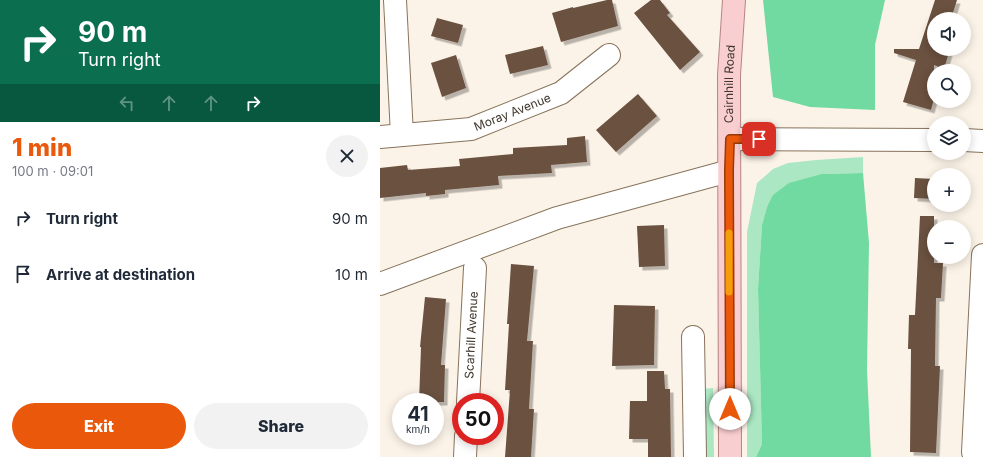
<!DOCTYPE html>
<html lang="en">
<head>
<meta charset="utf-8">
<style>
  body { margin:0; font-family:Inter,sans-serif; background:#f2f2f3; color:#1f2937; height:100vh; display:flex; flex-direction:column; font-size:15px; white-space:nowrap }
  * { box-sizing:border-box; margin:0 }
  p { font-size:13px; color:#747a83 }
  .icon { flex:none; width:22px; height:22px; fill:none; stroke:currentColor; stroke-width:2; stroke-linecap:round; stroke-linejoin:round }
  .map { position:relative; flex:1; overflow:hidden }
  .panel { display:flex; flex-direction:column; background:#fff; width:380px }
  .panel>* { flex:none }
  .banner { background:#0b6e4f; color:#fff; overflow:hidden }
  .buttons { position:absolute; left:547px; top:12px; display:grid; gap:8px }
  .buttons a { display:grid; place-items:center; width:44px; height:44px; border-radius:50%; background:#fff; box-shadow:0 2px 10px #0003; font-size:20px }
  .speed { position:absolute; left:12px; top:393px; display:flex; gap:8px; font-size:20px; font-weight:700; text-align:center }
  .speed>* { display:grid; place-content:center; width:52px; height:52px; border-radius:50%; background:#fff; box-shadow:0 2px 10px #0003; line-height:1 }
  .speed small { font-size:10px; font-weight:400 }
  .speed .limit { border:6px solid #d22; background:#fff; color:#111 }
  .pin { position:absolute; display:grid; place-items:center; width:34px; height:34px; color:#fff; margin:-17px; border-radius:8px; box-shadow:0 2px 6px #0006 }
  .me { position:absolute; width:44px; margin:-22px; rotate:0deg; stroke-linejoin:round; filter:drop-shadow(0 0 3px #0008) }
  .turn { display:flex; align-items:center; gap:14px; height:84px; padding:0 12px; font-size:18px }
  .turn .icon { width:52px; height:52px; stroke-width:2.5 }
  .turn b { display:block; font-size:28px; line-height:34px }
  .lanes { display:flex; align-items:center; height:38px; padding:0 12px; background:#0003; justify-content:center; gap:20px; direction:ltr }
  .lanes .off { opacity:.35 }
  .round { display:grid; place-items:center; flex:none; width:42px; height:42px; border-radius:21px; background:#f2f2f3 }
  .summary { display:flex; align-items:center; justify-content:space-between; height:68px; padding:0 12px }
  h1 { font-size:24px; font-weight:800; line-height:30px; color:#ea580c }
  .button { display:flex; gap:8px; margin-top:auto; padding:8px 12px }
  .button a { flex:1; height:46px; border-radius:24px; background:#ea580c; color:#fff; font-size:16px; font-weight:800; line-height:46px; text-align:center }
  .button a+a { background:#f2f2f3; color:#1f2937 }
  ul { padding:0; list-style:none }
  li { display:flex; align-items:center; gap:12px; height:56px; padding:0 12px }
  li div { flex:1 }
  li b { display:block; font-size:15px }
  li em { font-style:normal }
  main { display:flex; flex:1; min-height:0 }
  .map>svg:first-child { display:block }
</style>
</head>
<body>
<main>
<section class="panel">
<div class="banner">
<div class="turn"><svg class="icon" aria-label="right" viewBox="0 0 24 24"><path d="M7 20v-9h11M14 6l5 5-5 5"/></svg><div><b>90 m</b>Turn right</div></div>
<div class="lanes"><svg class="icon off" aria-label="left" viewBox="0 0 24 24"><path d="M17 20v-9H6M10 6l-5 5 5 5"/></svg><svg class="icon off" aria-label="ahead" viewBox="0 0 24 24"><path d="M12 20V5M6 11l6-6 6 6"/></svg><svg class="icon off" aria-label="ahead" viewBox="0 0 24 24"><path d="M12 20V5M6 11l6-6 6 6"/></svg><svg class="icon" aria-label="right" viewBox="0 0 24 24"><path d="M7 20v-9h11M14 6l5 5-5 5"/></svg></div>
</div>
<div class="summary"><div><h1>1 min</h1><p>100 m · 09:01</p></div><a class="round"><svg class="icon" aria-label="close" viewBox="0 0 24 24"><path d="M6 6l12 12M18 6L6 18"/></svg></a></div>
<ul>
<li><svg class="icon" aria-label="right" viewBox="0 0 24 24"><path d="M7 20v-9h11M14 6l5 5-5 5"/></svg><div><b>Turn right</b></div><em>90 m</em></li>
<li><svg class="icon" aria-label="arrive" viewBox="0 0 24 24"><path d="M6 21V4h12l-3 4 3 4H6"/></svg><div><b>Arrive at destination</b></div><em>10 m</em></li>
</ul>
<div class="button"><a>Exit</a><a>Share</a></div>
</section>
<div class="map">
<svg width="603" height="457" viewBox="0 0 603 457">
  <defs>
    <filter id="shadow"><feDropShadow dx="3.5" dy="3.5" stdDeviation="0" flood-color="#0004"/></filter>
  </defs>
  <rect width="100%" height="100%" fill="#fcf3e8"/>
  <g fill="#aae7c2">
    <path d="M483,157V173L442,174L387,207L382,225L378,289L382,444L376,457H367V232L377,183L393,169L408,163L436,160Z"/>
    <path d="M333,388L334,457H322L321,389Z"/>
  </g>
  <g fill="#70daa1">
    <path d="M383,0H505L495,45V110L430,107L393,97Z"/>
    <path d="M483,173L489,243L487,370L491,457H376L382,444L378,289L382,225L387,207L393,195L409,183L442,174Z"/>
  </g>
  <g fill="#6a513f" filter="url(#shadow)">
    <path d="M227,0H232L238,26L181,42L172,13L193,7V8Z"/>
    <path d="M271,0H280L290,13L287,15L320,52L300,70L254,13Z"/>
    <path d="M555,0H577L571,19H554V49H570L564,69L554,65V99L551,110L523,102L536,60L514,53V49H539Z"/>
    <path d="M57,18L83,25L78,43L51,36Z"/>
    <path d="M163,46L168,65L130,74L125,55Z"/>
    <path d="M76,55L86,88L62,97L51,63Z"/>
    <path d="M258,94L277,116L236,152L216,130Z"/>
    <path d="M205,136L207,162L171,165L172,173L118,176L119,185L65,190V194L46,196V193L0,198V168L27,165L28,170L80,166L79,159L133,154V148L187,145V138Z"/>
    <path d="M535,178L554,179V199L534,198Z"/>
    <path d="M540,216H554V263H563L561,298H556L555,366H560L556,453L530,452L531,349H528L529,315H535Z"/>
    <path d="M284,225L285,266L259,267L257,226Z"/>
    <path d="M131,264L154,266L147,341H153L149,409H154L151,457H125L130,390H125L129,324H127Z"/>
    <path d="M45,297L66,299L61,365H65L64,402H39L41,347H40Z"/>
    <path d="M234,305L275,306L274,365L232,366Z"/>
    <path d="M267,371H284L285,389H290L291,457H268V439H249L250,401H267Z"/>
  </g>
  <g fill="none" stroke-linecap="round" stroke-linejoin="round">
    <defs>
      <g id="minor">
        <path d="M15,0L22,135"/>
        <path id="s1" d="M0,137L91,129L181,93L229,55"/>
        <path d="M350,139L554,140"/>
        <path d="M584,140L603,141"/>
        <path d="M0,284L177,218L349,171"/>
        <path d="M313,337L315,457"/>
        <path id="s2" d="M88,402L95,268"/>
        <path d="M85,457L86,436"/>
        <path d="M599,457L593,452L603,255"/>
      </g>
      <g id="major">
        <path id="s3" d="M350,457L349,75L354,0"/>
      </g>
    </defs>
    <use href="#minor" stroke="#87735a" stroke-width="24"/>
    <use href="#major" stroke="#b68483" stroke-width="24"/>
    <use href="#minor" stroke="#fff" stroke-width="22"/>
    <use href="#major" stroke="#f9ced0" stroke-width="22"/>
  </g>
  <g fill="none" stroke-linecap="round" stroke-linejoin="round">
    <defs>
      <path id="route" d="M350,409L349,170L350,139H379"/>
    </defs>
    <use href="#route" stroke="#983908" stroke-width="10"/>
    <use href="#route" stroke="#ea580c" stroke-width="7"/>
    <path stroke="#f59e0b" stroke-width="7" d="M349,233V292"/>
  </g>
  <g text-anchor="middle" stroke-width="4" stroke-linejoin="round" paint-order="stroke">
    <g font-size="12" fill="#40372d" stroke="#fff">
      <text dy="4" stroke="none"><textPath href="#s3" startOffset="373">Cairnhill Road</textPath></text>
      <text dy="4" stroke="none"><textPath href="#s1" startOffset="136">Moray Avenue</textPath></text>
      <text dy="4" stroke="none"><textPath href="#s2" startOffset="67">Scarhill Avenue</textPath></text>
    </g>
  </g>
</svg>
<div class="buttons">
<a><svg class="icon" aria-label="sound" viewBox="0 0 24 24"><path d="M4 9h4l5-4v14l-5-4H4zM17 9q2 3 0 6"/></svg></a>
<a><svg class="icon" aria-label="search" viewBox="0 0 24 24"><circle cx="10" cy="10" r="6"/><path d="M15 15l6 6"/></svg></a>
<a><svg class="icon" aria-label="layers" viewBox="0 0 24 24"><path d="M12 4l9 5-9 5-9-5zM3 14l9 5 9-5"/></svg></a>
<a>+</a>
<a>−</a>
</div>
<div class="speed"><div>41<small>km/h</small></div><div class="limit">50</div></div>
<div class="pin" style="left:379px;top:139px;background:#d93025"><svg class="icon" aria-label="arrive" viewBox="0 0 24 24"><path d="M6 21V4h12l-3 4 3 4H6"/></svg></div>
<svg class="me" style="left:350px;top:409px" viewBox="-20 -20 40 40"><circle r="19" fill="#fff"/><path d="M0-13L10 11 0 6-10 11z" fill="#ea580c"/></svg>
</div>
</main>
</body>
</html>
